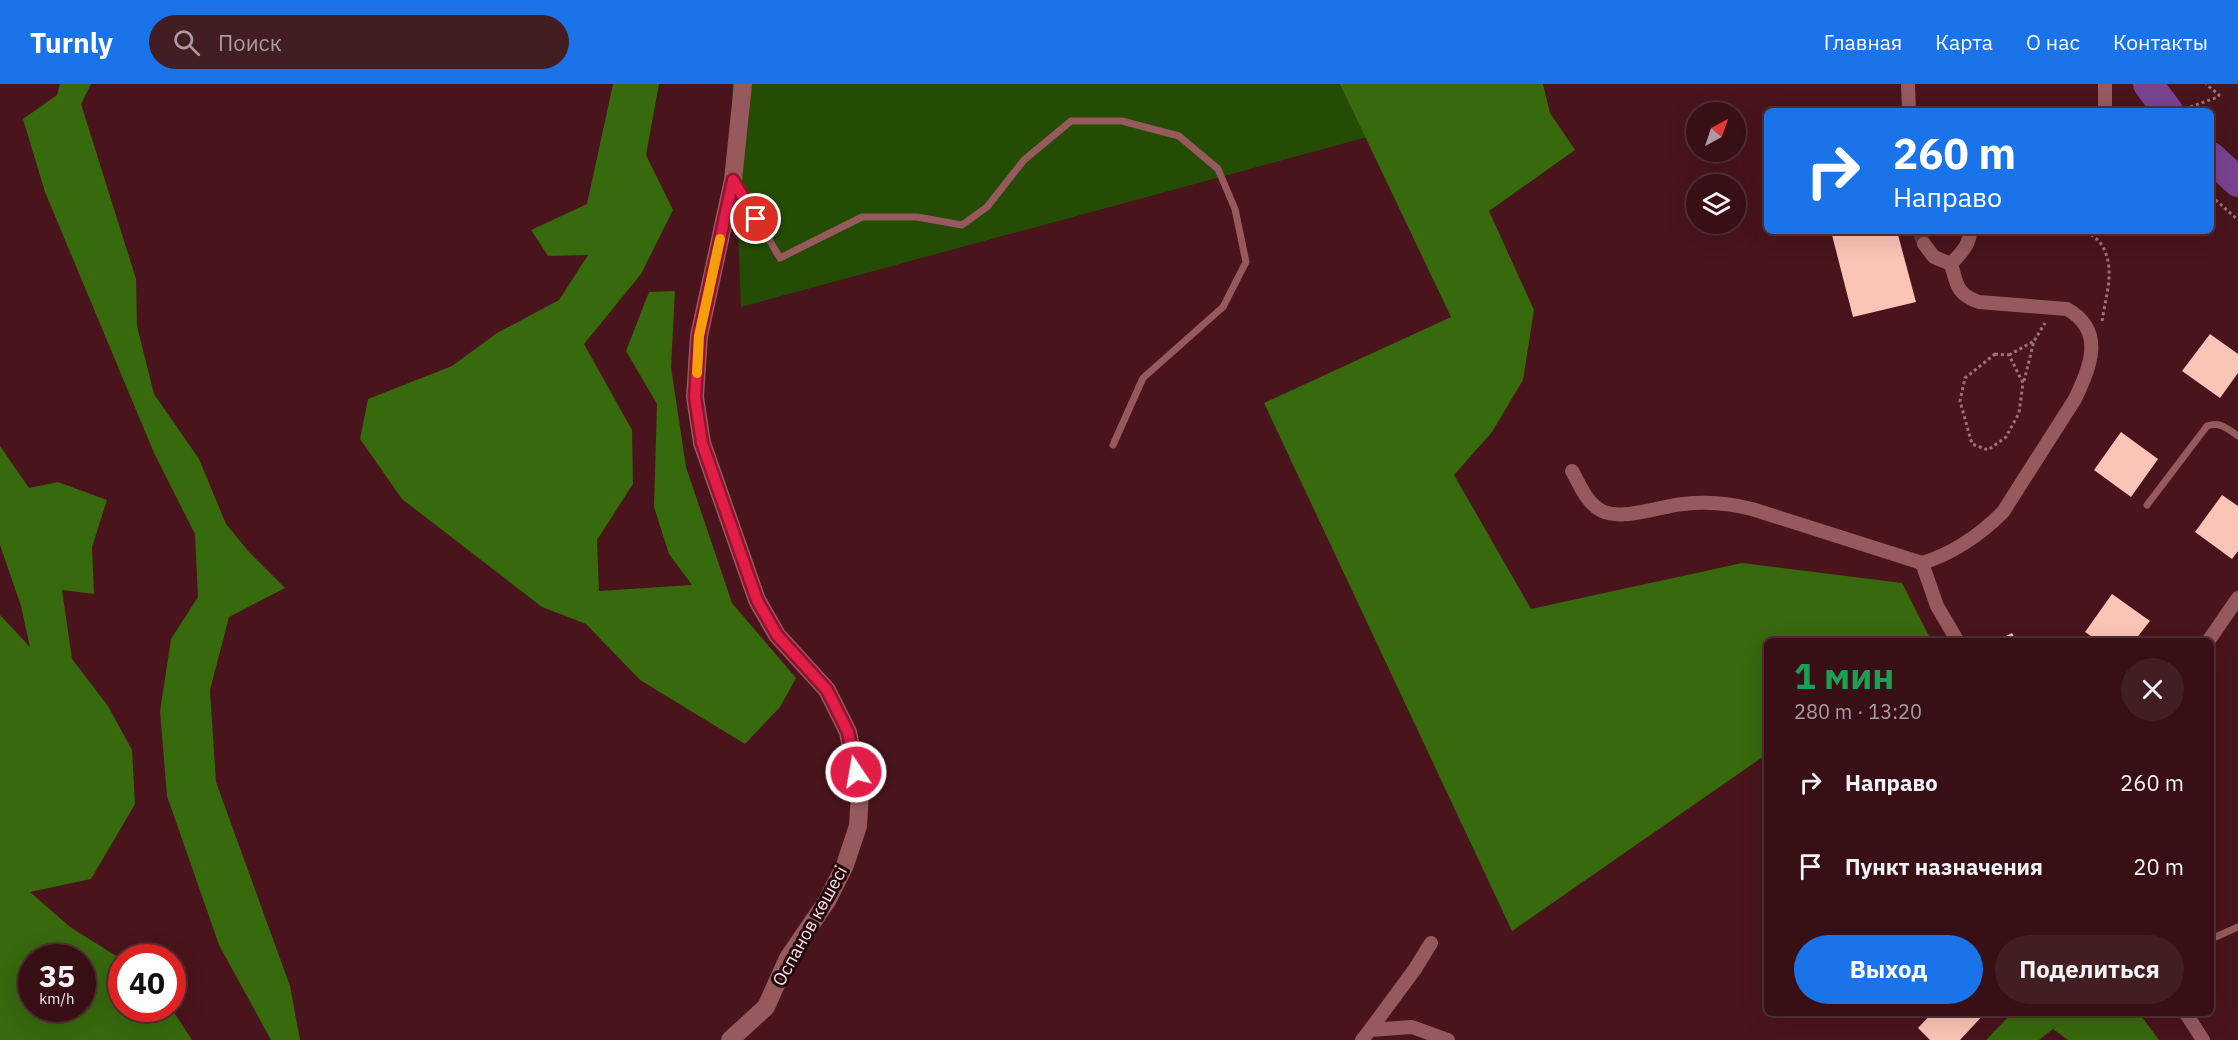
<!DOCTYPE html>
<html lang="ru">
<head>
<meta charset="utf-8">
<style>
  body { margin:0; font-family:"IBM Plex Sans",sans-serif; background:#421d22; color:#f1f3f6; height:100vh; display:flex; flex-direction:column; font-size:22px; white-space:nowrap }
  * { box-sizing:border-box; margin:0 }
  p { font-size:20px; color:#aa9ca0 }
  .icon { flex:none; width:33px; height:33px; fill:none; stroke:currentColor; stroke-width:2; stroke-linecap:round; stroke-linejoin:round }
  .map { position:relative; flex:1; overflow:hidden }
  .details { position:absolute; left:1764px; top:554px; width:450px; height:378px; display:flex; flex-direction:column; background:#370f15; border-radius:9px; box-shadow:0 6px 24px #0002,0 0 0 2px #512f34 }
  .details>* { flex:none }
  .hud { position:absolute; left:1764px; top:24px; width:450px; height:126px; border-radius:9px; box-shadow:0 6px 24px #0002,0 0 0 2px #512f34; background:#1a73e8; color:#fff; overflow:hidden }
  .needle { width:39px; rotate:40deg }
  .tools { position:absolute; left:1686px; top:18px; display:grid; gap:12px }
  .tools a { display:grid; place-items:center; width:60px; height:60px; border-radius:50%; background:#370f15; box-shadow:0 6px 24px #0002,0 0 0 2px #512f34; font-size:30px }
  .speed { position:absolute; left:18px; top:860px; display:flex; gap:12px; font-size:30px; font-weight:700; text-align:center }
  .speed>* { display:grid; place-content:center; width:78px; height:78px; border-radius:50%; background:#370f15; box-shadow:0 6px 24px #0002,0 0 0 2px #512f34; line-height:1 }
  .speed small { font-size:15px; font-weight:400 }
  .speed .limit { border:9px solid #d22; background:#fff; color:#111 }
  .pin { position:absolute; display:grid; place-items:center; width:51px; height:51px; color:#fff; margin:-26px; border:3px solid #fff; border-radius:50%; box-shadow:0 2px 6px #0007 }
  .me { position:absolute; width:66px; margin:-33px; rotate:348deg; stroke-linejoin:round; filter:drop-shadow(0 0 4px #0008) }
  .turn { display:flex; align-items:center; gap:21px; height:126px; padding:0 30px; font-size:27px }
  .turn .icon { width:78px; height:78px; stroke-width:2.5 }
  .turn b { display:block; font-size:42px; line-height:51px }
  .round { display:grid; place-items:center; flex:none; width:63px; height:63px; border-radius:32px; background:#421d22 }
  .summary { display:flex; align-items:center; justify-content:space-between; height:102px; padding:0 30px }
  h1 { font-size:36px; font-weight:700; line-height:45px; color:#1e9e55 }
  .cta { display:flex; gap:12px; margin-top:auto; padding:12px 30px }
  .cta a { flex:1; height:69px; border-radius:36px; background:#1a73e8; color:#fff; font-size:24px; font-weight:700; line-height:69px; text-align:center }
  .cta a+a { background:#421d22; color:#f1f3f6 }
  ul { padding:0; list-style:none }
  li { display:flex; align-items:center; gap:18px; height:84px; padding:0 30px }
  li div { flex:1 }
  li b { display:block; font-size:22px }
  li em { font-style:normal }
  header { display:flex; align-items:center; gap:36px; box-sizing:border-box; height:84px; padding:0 30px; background:#1a73e8; color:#fff }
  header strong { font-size:28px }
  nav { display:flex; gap:33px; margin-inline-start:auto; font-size:21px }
  .search { width:420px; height:54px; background:#421d22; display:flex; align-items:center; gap:15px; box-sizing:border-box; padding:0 21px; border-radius:33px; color:#aa9ca0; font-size:22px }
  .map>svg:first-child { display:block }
</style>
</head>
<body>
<header>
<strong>Turnly</strong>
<div class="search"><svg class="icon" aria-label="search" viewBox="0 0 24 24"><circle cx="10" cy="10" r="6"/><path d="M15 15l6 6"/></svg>Поиск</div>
<nav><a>Главная</a><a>Карта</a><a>О нас</a><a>Контакты</a></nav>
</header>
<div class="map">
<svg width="2238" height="956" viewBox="0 0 2238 956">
  <rect width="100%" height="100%" fill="#49141c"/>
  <path fill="#254c04" d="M732,0H1459L1467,26L741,223Z"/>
  <g fill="#37690d" fill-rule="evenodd">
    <path d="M60,0H91L81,20L136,195L137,242L154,310L199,375L226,440L249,468L285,504L229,533L210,606L216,698L290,902L300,956H271L219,861L167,712L160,627L171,555L198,513L195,450L154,369L45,108L23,35L57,11Z"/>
    <path d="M613,0H659L646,71L673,126L641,190L584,260L632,346L633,400L597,456L599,507L692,501L669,470L654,423L657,320L626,267L649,208L675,207L671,283L686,383L732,519L796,594L780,623L745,660L640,596L586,540L542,523L402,415L360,355L368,315L452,282L497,249L559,216L588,171L548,172L531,146L587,120Z"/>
    <path d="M1340,0H1543L1550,29L1575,66L1489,127L1534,226L1523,296L1492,348L1454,391L1531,525L1742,479L1902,499L1931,556H1767V670L1512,847L1264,319L1451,233Z"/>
    <path d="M0,362L29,404L58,398L107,416L92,463L94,510L62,506L72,575L108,622L132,666L135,720L91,795L30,808L70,843L121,875L122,924H171L192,956H0V531L30,563L21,522L0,461ZM32,873H82V924H32Z"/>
    <path d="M2013,928L2139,929L2159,956H2068L2053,945L2039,956H1986Z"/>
  </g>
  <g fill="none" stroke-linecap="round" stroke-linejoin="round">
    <g stroke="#79438f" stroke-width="30">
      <path d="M2148,0L2168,27"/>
      <path d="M2211,73L2238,98"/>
    </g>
  </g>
  <g fill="#fac4b6">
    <path d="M1831,147H1897L1916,218L1853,233Z"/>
    <path d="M2210,250L2238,270V289L2220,314L2182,287Z"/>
    <path d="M2121,348L2158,375L2131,413L2094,386Z"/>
    <path d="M2222,411L2238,422V467L2232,475L2195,448Z"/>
    <path d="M2112,510L2150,537L2135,556H2097L2085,548Z"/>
    <path d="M2012,549L2016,556H1998Z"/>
    <path d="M1933,928H1986L1960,956H1930L1918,944Z"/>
  </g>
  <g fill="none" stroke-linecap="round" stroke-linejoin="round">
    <path stroke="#64333a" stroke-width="14" stroke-dasharray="14 7" stroke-linecap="butt" d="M1919,147L1924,160"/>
    <g stroke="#9c7276" stroke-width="3" stroke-dasharray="3 3" stroke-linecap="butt">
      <path d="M2179,27L2218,13L2219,11L2206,0"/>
      <path d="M2211,112L2238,136"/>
      <path d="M2086,147C2091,151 2098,155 2101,160C2117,184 2105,213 2102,238"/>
      <path d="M1995,270L2009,271L2023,299L2019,329L2006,353L1988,366L1972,360L1960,317L1965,294Z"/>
      <path d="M2009,271L2034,257"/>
      <path d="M2024,297L2034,257L2045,239"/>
    </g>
    <g stroke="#96595e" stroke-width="7">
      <path d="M736,100L780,174L862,133H917L962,141L987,123L1024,76L1071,37H1122L1179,52L1218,85L1235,125L1246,178L1223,223L1143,294L1113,361"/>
      <path d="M2147,421L2207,342C2220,337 2228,345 2238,352"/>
      <path d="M2211,855L2238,843"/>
    </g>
    <g stroke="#96595e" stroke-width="14">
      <path d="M1908,0L1909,27"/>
      <path d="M2105,0V27"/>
      <path d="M1924,160L1934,173L1951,180"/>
      <path d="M1951,180C1960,170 1970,161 1970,147"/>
      <path d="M1572,387C1580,401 1587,420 1602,427C1623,437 1661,422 1683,420C1707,417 1729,419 1752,425L1922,479C1952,470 1981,450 2003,428L2075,315C2090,283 2106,247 2067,225L1979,218C1956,210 1957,200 1951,180"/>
      <path d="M1922,479L1937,522L1957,556"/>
      <path d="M2209,556L2238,514"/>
      <path d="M2185,928L2203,956"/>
      <path d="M1370,946L1415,885L1431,859"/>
      <path d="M1362,956L1370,946L1412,943L1448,956"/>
    </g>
    <path stroke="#96595e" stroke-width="18" d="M730,956L766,923L788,874L827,817L845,781L858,742L860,709L848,648L827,606L777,551L757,516L702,359L695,313L699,252L733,96L743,0"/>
  </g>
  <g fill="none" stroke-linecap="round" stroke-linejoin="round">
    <defs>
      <path id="route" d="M756,135L733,96L699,252L695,313L702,359L757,516L777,551L827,606L848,648L856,688"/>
    </defs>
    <use href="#route" stroke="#92132f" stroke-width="15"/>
    <use href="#route" stroke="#e11d48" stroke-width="10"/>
    <path stroke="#f59e0b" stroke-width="10" d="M697,289L699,252L720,155"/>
  </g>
  <g text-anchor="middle" stroke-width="6" stroke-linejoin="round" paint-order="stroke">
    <g font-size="18" fill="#fee1e2" stroke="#21090c">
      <text transform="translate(810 842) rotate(-61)" y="6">Оспанов көшесі</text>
    </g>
  </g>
</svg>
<div class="tools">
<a><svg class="needle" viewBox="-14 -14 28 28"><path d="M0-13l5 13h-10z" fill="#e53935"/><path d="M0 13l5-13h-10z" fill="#aa9ca0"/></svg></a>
<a><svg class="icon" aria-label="layers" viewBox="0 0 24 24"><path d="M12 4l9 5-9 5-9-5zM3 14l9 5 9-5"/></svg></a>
</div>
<div class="speed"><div>35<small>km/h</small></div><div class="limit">40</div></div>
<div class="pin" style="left:756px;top:135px;background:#d93025"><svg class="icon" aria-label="arrive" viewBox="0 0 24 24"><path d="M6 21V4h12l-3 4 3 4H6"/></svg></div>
<svg class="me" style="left:856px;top:688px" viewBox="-20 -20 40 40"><circle r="17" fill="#e11d48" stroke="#fff" stroke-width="3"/><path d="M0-11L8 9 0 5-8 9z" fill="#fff"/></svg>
<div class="hud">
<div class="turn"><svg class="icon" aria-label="right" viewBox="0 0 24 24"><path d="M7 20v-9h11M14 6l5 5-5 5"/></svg><div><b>260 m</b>Направо</div></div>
</div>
<section class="details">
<div class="summary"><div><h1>1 мин</h1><p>280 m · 13:20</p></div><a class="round"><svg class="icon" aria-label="close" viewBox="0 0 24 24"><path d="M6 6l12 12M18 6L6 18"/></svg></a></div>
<ul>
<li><svg class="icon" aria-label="right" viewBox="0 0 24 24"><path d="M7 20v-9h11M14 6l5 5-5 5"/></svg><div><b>Направо</b></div><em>260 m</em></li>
<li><svg class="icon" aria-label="arrive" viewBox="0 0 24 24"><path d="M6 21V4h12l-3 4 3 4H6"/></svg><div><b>Пункт назначения</b></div><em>20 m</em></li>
</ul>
<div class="cta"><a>Выход</a><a>Поделиться</a></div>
</section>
</div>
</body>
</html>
